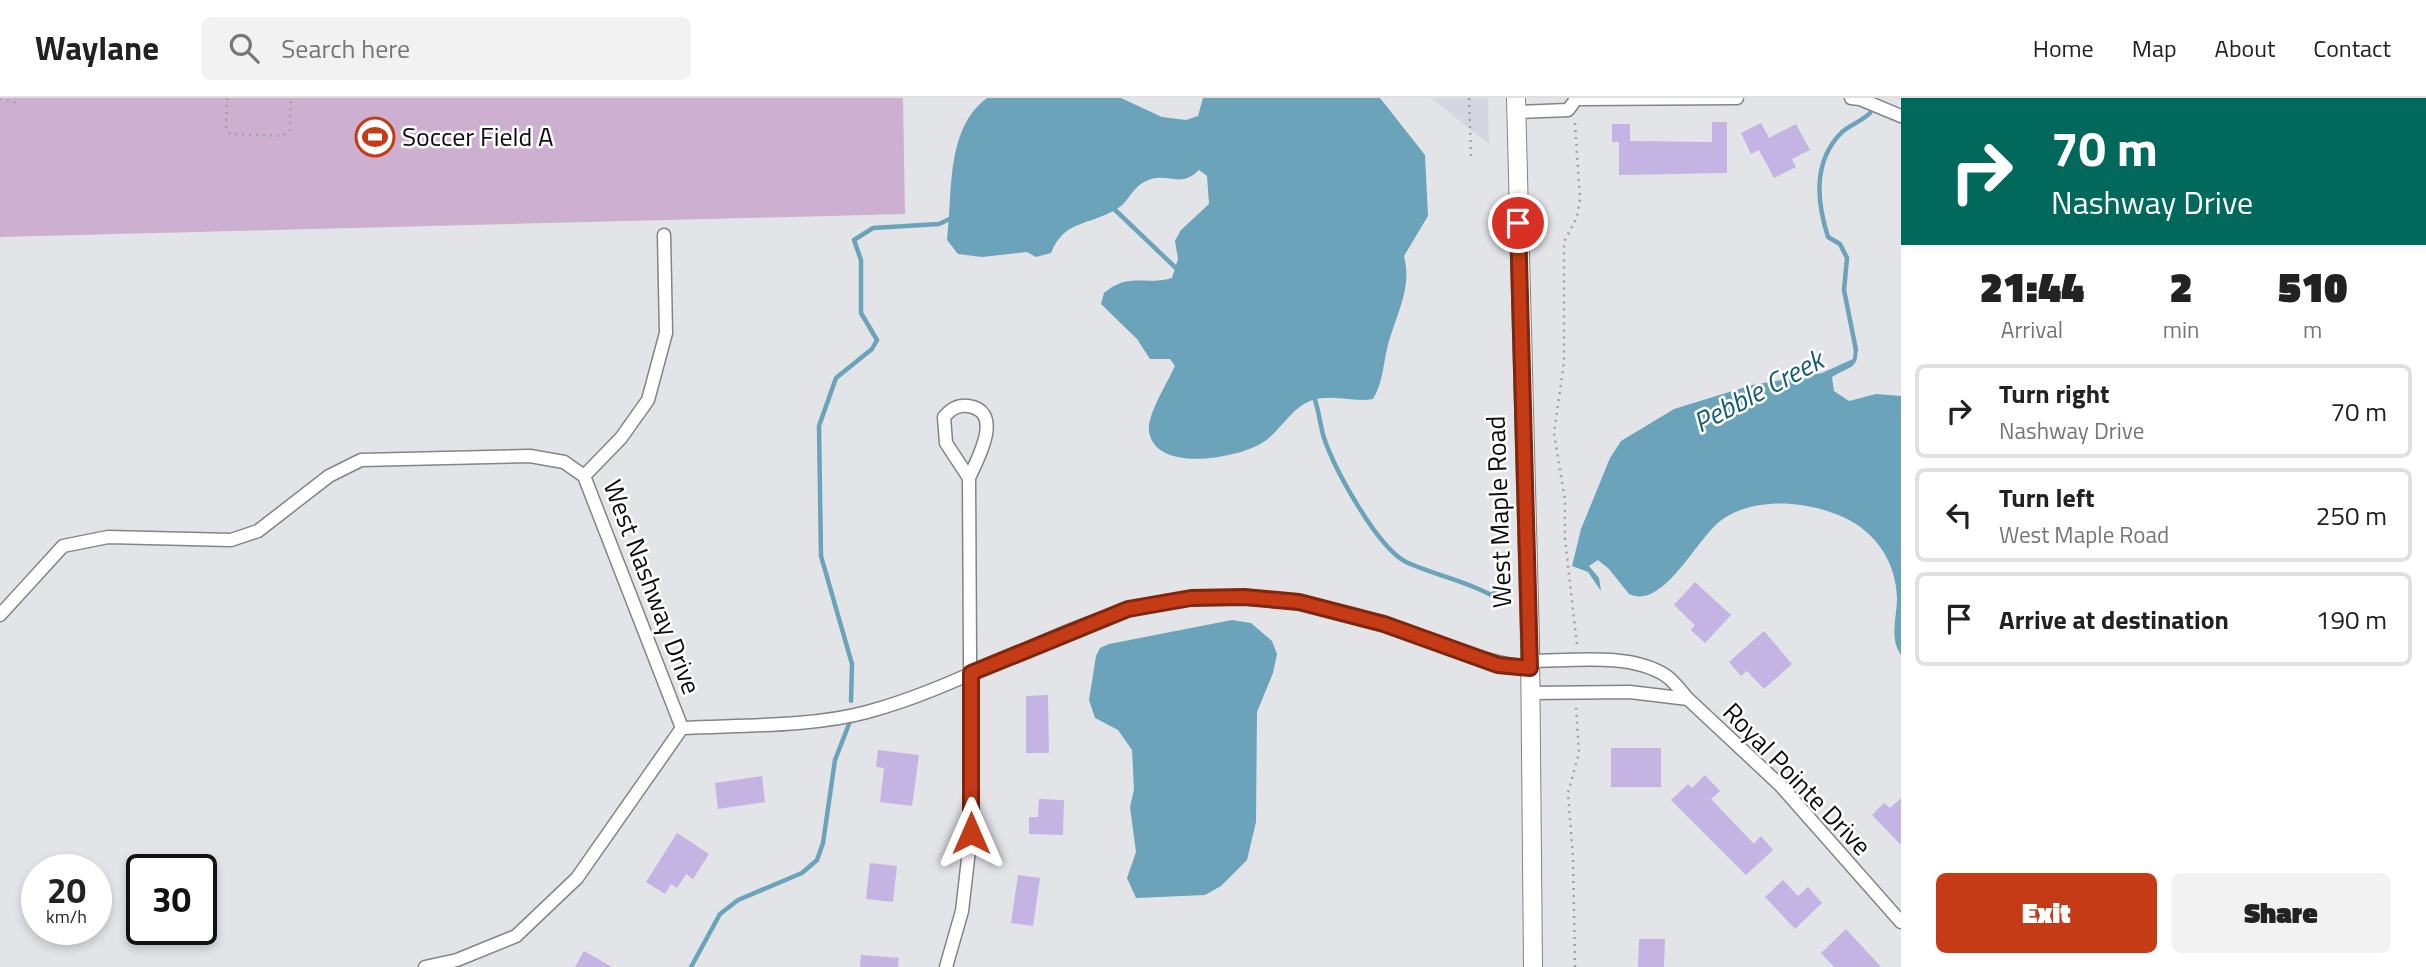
<!DOCTYPE html>
<html lang="en">
<head>
<meta charset="utf-8">
<style>
  body { margin:0; font-family:"Titillium Web",sans-serif; background:#f2f2f2; color:#222; height:100vh; display:flex; flex-direction:column; font-size:26px; white-space:nowrap }
  * { box-sizing:border-box; margin:0 }
  p { font-size:23px; color:#767676 }
  .icon { flex:none; width:38px; height:38px; fill:none; stroke:currentColor; stroke-width:2; stroke-linecap:round; stroke-linejoin:round }
  .map { position:relative; flex:1; overflow:hidden }
  .side { display:flex; flex-direction:column; background:#fff; width:525px }
  .side>* { flex:none }
  .guide { background:#00695c; color:#fff; overflow:hidden }
  .speed { position:absolute; left:21px; top:756px; display:flex; gap:14px; font-size:35px; font-weight:700; text-align:center }
  .speed>* { display:grid; place-content:center; width:91px; height:91px; border-radius:50%; background:#fff; box-shadow:0 4px 10px #0003; line-height:1 }
  .speed small { font-size:18px; font-weight:400 }
  .speed .limit { border:4px solid #111; border-radius:10px; background:#fff; color:#111 }
  .pin { position:absolute; display:grid; place-items:center; width:60px; height:60px; color:#fff; margin:-30px; border:4px solid #fff; border-radius:50%; box-shadow:0 2px 7px #0007 }
  .me { position:absolute; width:77px; margin:-38px; rotate:0deg; stroke-linejoin:round; filter:drop-shadow(0 0 5px #0008) }
  .turn { display:flex; align-items:center; gap:24px; height:147px; padding:0 35px; font-size:32px }
  .turn .icon { width:91px; height:91px; stroke-width:2.5 }
  .turn b { display:block; font-size:49px; line-height:60px }
  .eta { display:flex; justify-content:space-evenly; align-items:center; height:119px; text-align:center }
  .eta b { font-size:42px; font-weight:800; line-height:49px }
  .cta { display:flex; gap:14px; margin-top:auto; padding:14px 35px }
  .cta a { flex:1; height:80px; border-radius:10px; background:#c43b16; color:#fff; font-size:28px; font-weight:800; line-height:80px; text-align:center }
  .cta a+a { background:#f2f2f2; color:#222 }
  ul { padding:0; list-style:none }
  li { display:flex; align-items:center; gap:21px; height:94px; margin:0 14px 10px; padding:0 21px; border:4px solid #e0e0e0; border-radius:10px }
  li div { flex:1 }
  li b { display:block; font-size:26px }
  li em { font-style:normal }
  header { display:flex; align-items:center; gap:42px; box-sizing:border-box; height:98px; padding:0 35px; background:#fff; border-bottom:2px solid #e0e0e0 }
  header strong { font-size:33px }
  nav { display:flex; gap:38px; margin-inline-start:auto; font-size:24px }
  .search { width:490px; height:63px; background:#f2f2f2; display:flex; align-items:center; gap:18px; box-sizing:border-box; padding:0 24px; border-radius:10px; color:#767676; font-size:26px }
  main { display:flex; flex:1; min-height:0 }
  .map>svg:first-child { display:block }
</style>
</head>
<body>
<header>
<strong>Waylane</strong>
<div class="search"><svg class="icon" aria-label="search" viewBox="0 0 24 24"><circle cx="10" cy="10" r="6"/><path d="M15 15l6 6"/></svg>Search here</div>
<nav><a>Home</a><a>Map</a><a>About</a><a>Contact</a></nav>
</header>
<main>
<div class="map">
<svg width="1901" height="869" viewBox="0 0 1901 869">
  <rect width="100%" height="100%" fill="#e3e4e8"/>
  <path fill="#d4d7e2" d="M1431,0H1488L1489,46Z"/>
  <path fill="#cdb0d0" d="M0,0H903L905,116L0,139Z"/>
  <g fill="#6ba3ba">
    <path d="M987,0H1121L1162,19L1186,22L1198,18L1203,0H1380L1425,57L1428,118L1404,158C1412,189 1398,213 1389,243C1383,263 1384,283 1373,301C1352,305 1330,295 1310,303C1290,311 1281,333 1262,345C1238,360 1155,376 1149,333C1147,316 1168,284 1175,268L1170,261H1150L1137,241L1101,206L1104,195C1129,174 1144,188 1172,180L1178,161L1175,143L1181,132L1209,106L1207,78L1199,72C1179,92 1167,72 1144,84C1134,89 1129,101 1121,108C1094,128 1064,120 1051,155L1036,159L1027,154L982,159L958,156L947,142C953,95 945,31 987,0Z"/>
    <path d="M1854,247L1857,248C1860,272 1848,268 1832,279L1834,293L1849,303L1876,296L1901,298V557C1889,540 1897,519 1897,500C1896,465 1877,435 1845,420C1809,403 1757,398 1723,421C1698,437 1664,513 1629,496L1609,471L1598,462L1589,468L1599,480L1601,493L1588,474L1572,468L1581,431L1610,360L1621,343L1674,311L1752,287L1822,275L1853,261Z"/>
    <path d="M1232,522L1251,525L1272,543L1277,556L1273,575L1257,614L1256,724L1247,762L1221,788L1205,797L1136,800L1127,780L1136,754L1130,709L1134,691L1132,652L1118,632L1095,620L1089,602L1096,558L1100,550L1109,546Z"/>
  </g>
  <g fill="none" stroke-linecap="round" stroke-linejoin="round">
    <g stroke="#6ba3ba" stroke-width="4.5">
      <path d="M1111,108L1178,172"/>
      <path d="M1856,252L1844,192L1847,160L1840,146L1828,139C1817,104 1812,64 1842,34C1850,27 1862,23 1870,15"/>
      <path d="M1314,299C1319,312 1320,327 1324,340C1335,372 1377,449 1406,464C1434,477 1464,482 1491,497L1503,489"/>
      <path d="M851,603L852,566L821,458L819,328L836,280L872,251L877,242L861,215V162L854,142L873,130L939,126L954,119"/>
      <path d="M691,869L720,816L738,802L802,775L817,762L823,745L835,662L849,626"/>
    </g>
  </g>
  <g fill="#c3b4e3">
    <path d="M1712,24H1727V75L1619,77V44H1612V26H1630V43L1712,44Z"/>
    <path d="M1761,25L1769,40L1796,26L1810,52L1792,61L1796,69L1774,80L1759,52L1751,56L1741,35Z"/>
    <path d="M1695,484L1731,517L1705,545L1691,532L1695,527L1674,507Z"/>
    <path d="M1764,533L1792,566L1764,591L1747,573L1741,578L1729,564Z"/>
    <path d="M1048,597L1049,655H1026V598Z"/>
    <rect x="1611" y="650" width="50" height="39"/>
    <path d="M878,652L919,657L912,708L880,704L884,670L876,669Z"/>
    <path d="M1705,677L1720,693L1711,701L1754,746L1761,738L1773,752L1746,777L1671,702L1688,686L1692,690Z"/>
    <path d="M762,678L765,704L718,711L715,685Z"/>
    <path d="M1901,700V747L1872,717L1884,705L1890,710Z"/>
    <path d="M1039,701L1064,702L1063,737L1029,736V719H1038Z"/>
    <path d="M677,735L709,756L693,781L686,776L677,790L671,786L665,796L646,784Z"/>
    <path d="M870,765L897,768L893,804L866,801Z"/>
    <path d="M1018,777L1040,780L1033,828L1011,825Z"/>
    <path d="M1783,782L1798,798L1808,789L1822,805L1795,831L1765,799Z"/>
    <path d="M1846,831L1881,869H1834L1821,855Z"/>
    <path d="M1639,841H1665L1664,869H1638Z"/>
    <path d="M584,853L612,869H575Z"/>
    <path d="M861,857L899,860L898,869H860Z"/>
  </g>
  <g fill="none" stroke-linecap="round" stroke-linejoin="round">
    <defs>
      <g id="minor">
        <path d="M1851,0L1860,1L1901,18"/>
        <path d="M1578,1L1737,0"/>
        <path d="M1516,14L1568,12L1577,0"/>
        <path d="M584,378L621,340L648,302L666,235L664,137"/>
        <path d="M0,517L63,448L108,439L231,442L258,433L329,378L361,362L530,358L564,364L584,378L682,630"/>
        <path d="M1529,595L1630,594L1688,601C1681,593 1674,583 1665,577C1629,554 1570,563 1529,563"/>
        <path d="M1688,601L1780,687L1901,824"/>
        <path d="M682,630C740,627 812,629 867,614C977,585 1076,512 1190,500C1256,494 1321,507 1383,526C1433,541 1478,564 1530,570"/>
        <path d="M425,869L457,862L516,838L577,780L682,630"/>
        <path d="M946,869L962,813L971,735L969,380C977,362 1005,313 968,308C957,307 951,311 944,319L946,345L969,380"/>
      </g>
      <path id="secondary" d="M1516,0L1530,544L1533,869"/>
    </defs>
    <use href="#minor" stroke="#838487" stroke-width="15"/>
    <use href="#secondary" stroke="#838487" stroke-width="20"/>
    <g stroke="#a0a1a4" stroke-width="2.5" stroke-dasharray="2 5" stroke-linecap="butt">
      <path d="M0,0L18,5"/>
      <path d="M227,0L226,28L230,36L283,38L290,32L291,0"/>
      <path d="M1469,0L1471,58"/>
      <path d="M1575,25L1580,101L1577,119L1564,144V264L1554,335L1565,402V441L1577,547"/>
      <path d="M1575,869L1573,759L1568,695L1579,655L1576,609"/>
    </g>
    <use href="#minor" stroke="#fff" stroke-width="12"/>
    <use href="#secondary" stroke="#fff" stroke-width="18"/>
  </g>
  <g fill="none" stroke-linecap="round" stroke-linejoin="round">
    <defs>
      <path id="route" d="M971,735V575L1128,511L1191,500L1244,499L1299,504L1384,526L1498,567L1530,570L1518,125"/>
    </defs>
    <use href="#route" stroke="#7f260e" stroke-width="18"/>
    <use href="#route" stroke="#c43b16" stroke-width="12"/>
  </g>
  <defs>
    <symbol id="stadium-ring" viewBox="-11 -11 22 22"><circle r="9.5" fill="#fff" stroke="#c43b16" stroke-width="1.5"/><path d="M0-5a6.5 5 0 1 0 0 10a6.5 5 0 1 0 0-10ZM-3.5-1.8h7v3.6h-7Z" fill="#c43b16"/></symbol>
  </defs>
  <g fill-rule="evenodd">
    <use href="#stadium-ring" x="353" y="17" width="44" height="44"/>
  </g>
  <g text-anchor="middle" stroke-width="5" stroke-linejoin="round" paint-order="stroke">
    <g font-size="26" fill="#0d0d0f" stroke="#fff" text-anchor="start">
      <text x="402" y="48">Soccer Field A</text>
    </g>
    <g font-size="26" fill="#0d0d0f" stroke="#fff">
      <text transform="translate(1499 414) rotate(-92)" y="9">West Maple Road</text>
      <text transform="translate(652 489) rotate(69)" y="9">West Nashway Drive</text>
      <text transform="translate(1797 681) rotate(46)" y="9">Royal Pointe Drive</text>
    </g>
    <g font-size="28" font-style="italic" fill="#145c74" stroke="#fff">
      <text transform="translate(1758 293) rotate(-28)" y="10">Pebble Creek</text>
    </g>
  </g>
</svg>
<div class="speed"><div>20<small>km/h</small></div><div class="limit">30</div></div>
<div class="pin" style="left:1518px;top:125px;background:#d93025"><svg class="icon" aria-label="arrive" viewBox="0 0 24 24"><path d="M6 21V4h12l-3 4 3 4H6"/></svg></div>
<svg class="me" style="left:971px;top:735px" viewBox="-20 -20 40 40"><path d="M0-17L14 15 0 8-14 15z" fill="#c43b16" stroke="#fff" stroke-width="4"/></svg>
</div>
<section class="side">
<div class="guide">
<div class="turn"><svg class="icon" aria-label="right" viewBox="0 0 24 24"><path d="M7 20v-9h11M14 6l5 5-5 5"/></svg><div><b>70 m</b>Nashway Drive</div></div>
</div>
<div class="eta">
<div><b>21:44</b><p>Arrival</p></div>
<div><b>2</b><p>min</p></div>
<div><b>510</b><p>m</p></div>
</div>
<ul>
<li><svg class="icon" aria-label="right" viewBox="0 0 24 24"><path d="M7 20v-9h11M14 6l5 5-5 5"/></svg><div><b>Turn right</b><p>Nashway Drive</p></div><em>70 m</em></li>
<li><svg class="icon" aria-label="left" viewBox="0 0 24 24"><path d="M17 20v-9H6M10 6l-5 5 5 5"/></svg><div><b>Turn left</b><p>West Maple Road</p></div><em>250 m</em></li>
<li><svg class="icon" aria-label="arrive" viewBox="0 0 24 24"><path d="M6 21V4h12l-3 4 3 4H6"/></svg><div><b>Arrive at destination</b></div><em>190 m</em></li>
</ul>
<div class="cta"><a>Exit</a><a>Share</a></div>
</section>
</main>
</body>
</html>
